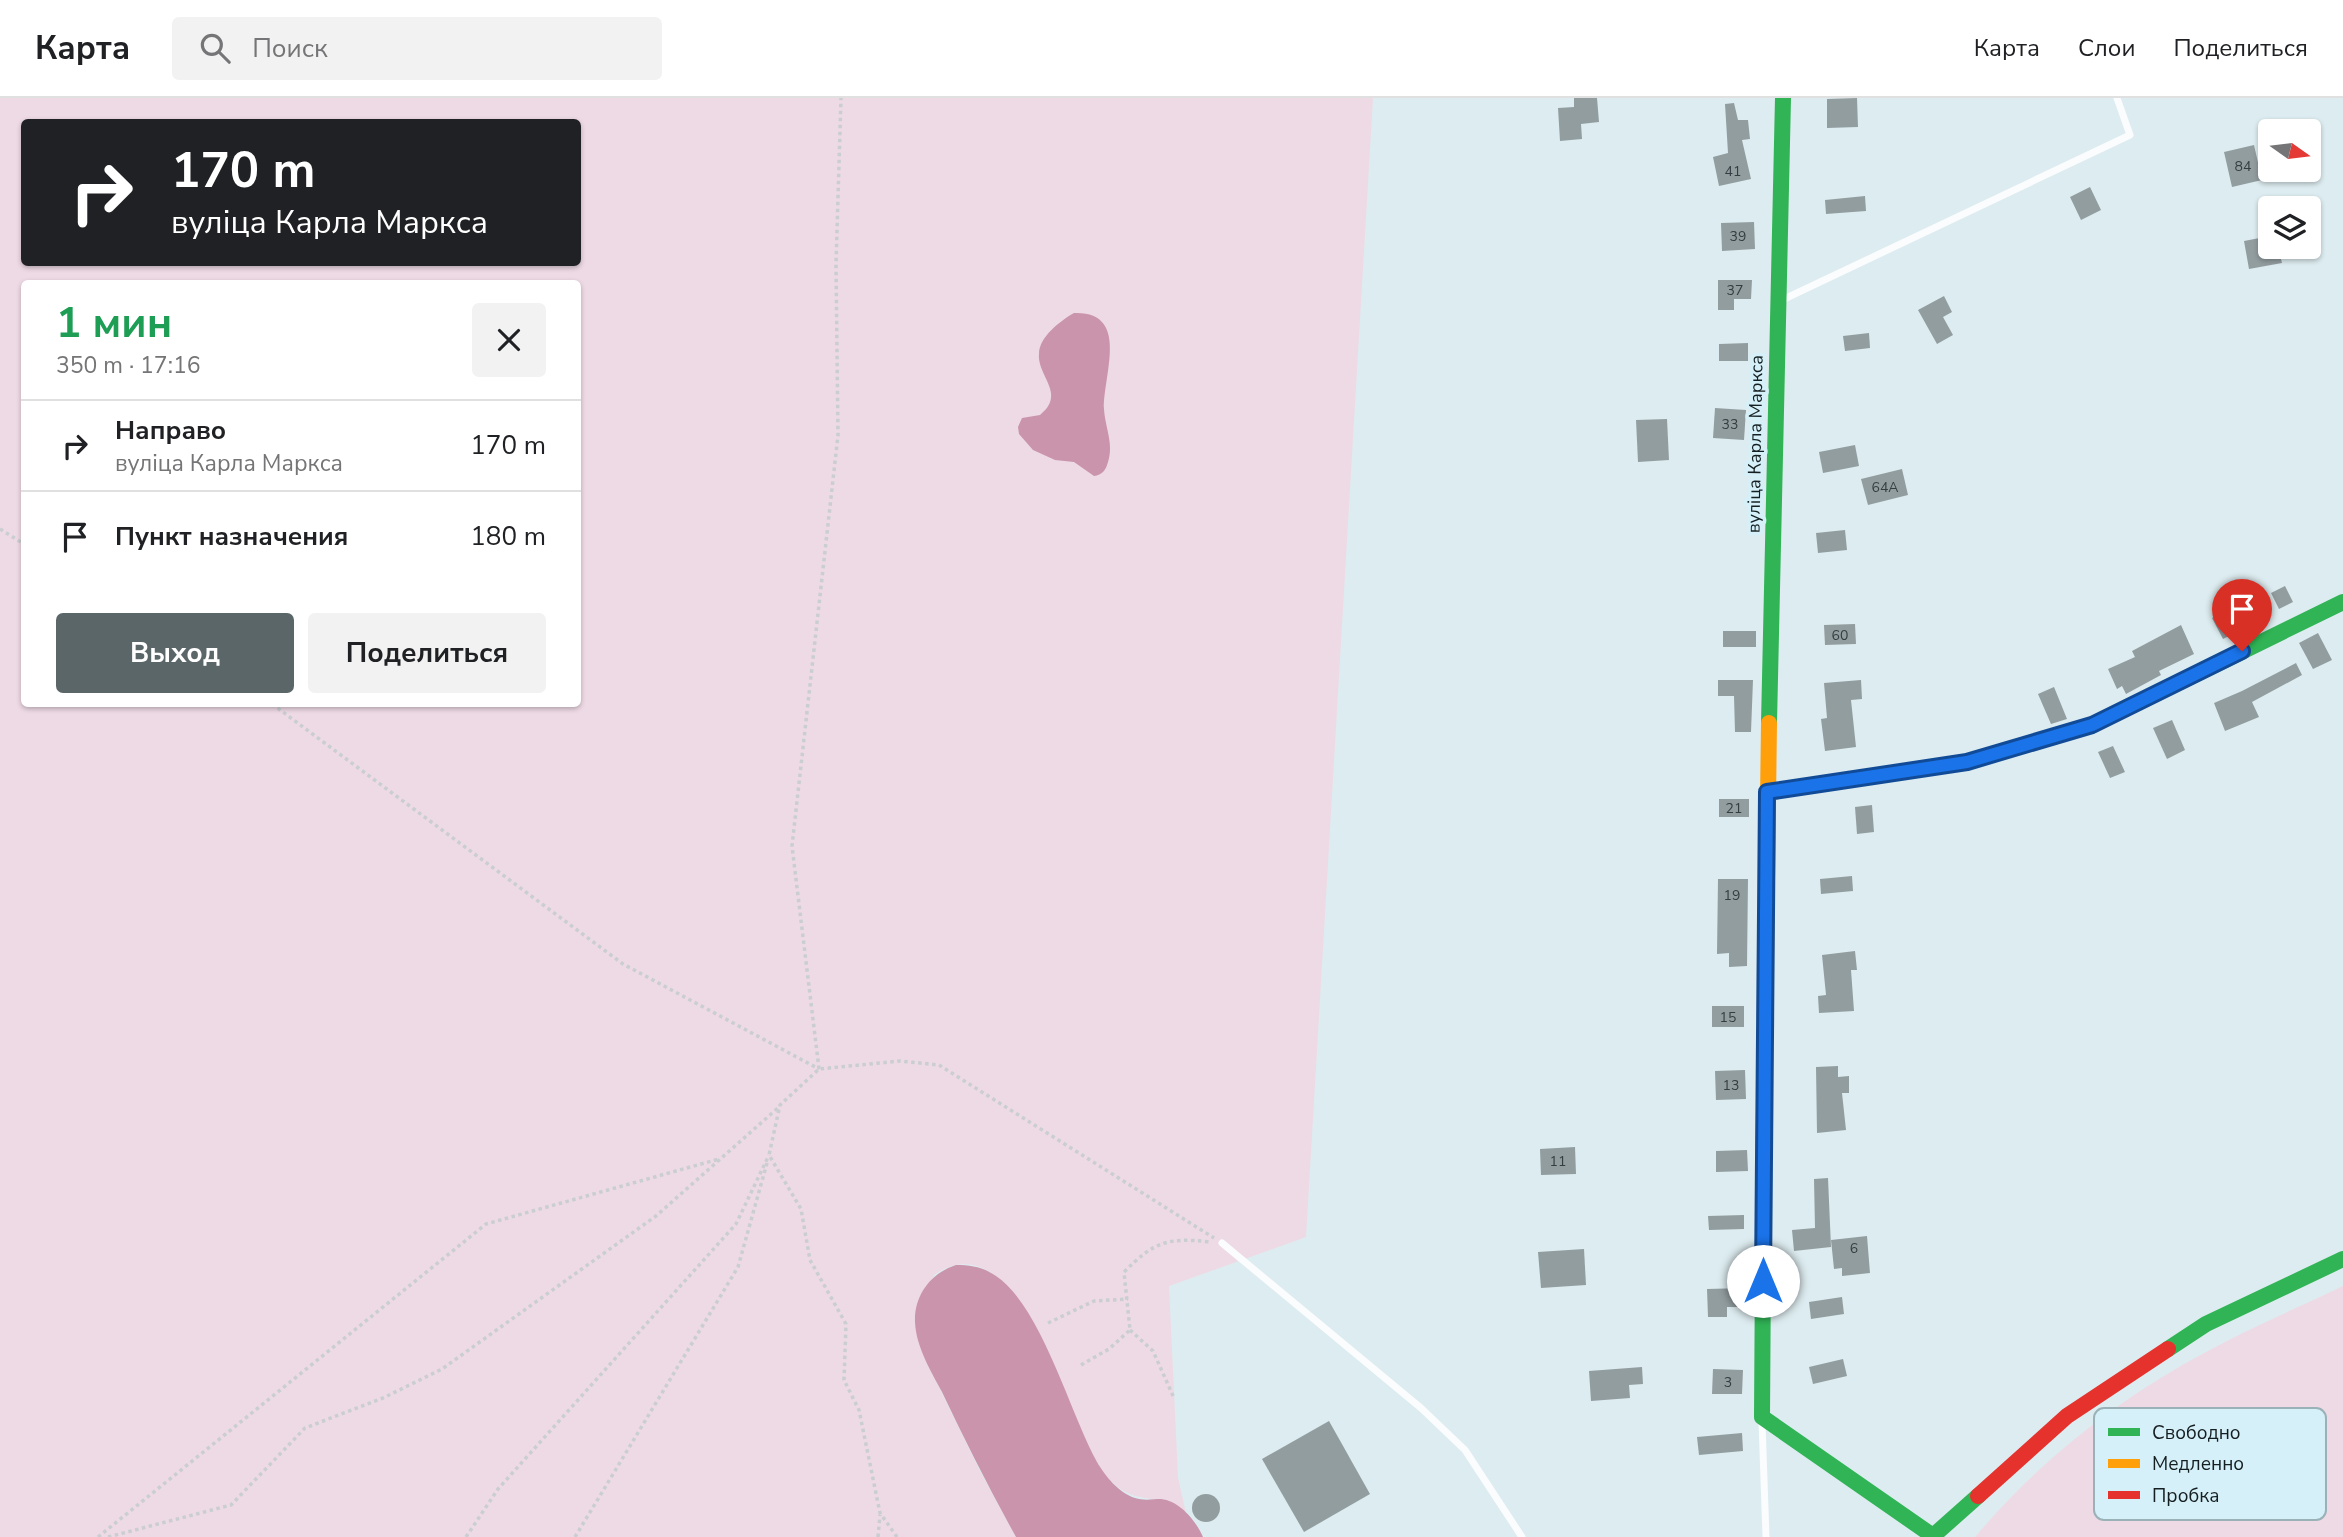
<!DOCTYPE html>
<html lang="ru">
<head>
<meta charset="utf-8">
<style>
  body { margin:0; font-family:"Nunito Sans",sans-serif; background:#f2f2f2; color:#202124; height:100vh; display:flex; flex-direction:column; font-size:26px; white-space:nowrap }
  * { box-sizing:border-box; margin:0 }
  p { font-size:23px; color:#757577 }
  .icon { flex:none; width:38px; height:38px; fill:none; stroke:currentColor; stroke-width:2; stroke-linecap:round; stroke-linejoin:round }
  .map { position:relative; flex:1; overflow:hidden }
  .panel { position:absolute; left:21px; top:182px; width:560px; height:427px; display:flex; flex-direction:column; background:#fff; border-radius:7px; box-shadow:0 2px 5px #0004 }
  .panel>* { flex:none }
  .guide { position:absolute; left:21px; top:21px; width:560px; height:147px; border-radius:7px; box-shadow:0 2px 5px #0004; background:#202124; color:#fff; overflow:hidden }
  .needle { width:46px; rotate:104deg }
  .controls { position:absolute; left:2258px; top:21px; display:grid; gap:14px }
  .controls a { display:grid; place-items:center; width:63px; height:63px; border-radius:7px; background:#fff; box-shadow:0 2px 5px #0004; font-size:35px }
  .pin { position:absolute; display:grid; place-items:center; width:60px; height:60px; color:#fff; margin:-72px -30px; border-radius:50% 50% 50% 0; rotate:-45deg; box-shadow:0 0 7px #0007 }
  .pin .icon { rotate:45deg }
  .me { position:absolute; width:77px; margin:-38px; rotate:0deg; stroke-linejoin:round; filter:drop-shadow(0 0 5px #0008) }
  .turn { display:flex; align-items:center; gap:24px; height:147px; padding:0 35px; font-size:32px }
  .turn .icon { width:91px; height:91px; stroke-width:2.5 }
  .turn b { display:block; font-size:49px; line-height:60px }
  .round { display:grid; place-items:center; flex:none; width:74px; height:74px; border-radius:7px; background:#f2f2f2 }
  .overview { display:flex; align-items:center; justify-content:space-between; height:119px; padding:0 35px }
  h1 { font-size:42px; font-weight:700; line-height:52px; color:#1e9e55 }
  .primary-button { display:flex; gap:14px; margin-top:auto; padding:14px 35px }
  .primary-button a { flex:1; height:80px; border-radius:7px; background:#5b6669; color:#fff; font-size:28px; font-weight:700; line-height:80px; text-align:center }
  .primary-button a+a { background:#f2f2f2; color:#202124 }
  ul { padding:0; list-style:none }
  li { display:flex; align-items:center; gap:21px; height:91px; padding:0 35px; border-top:2px solid #e0e0e0 }
  li div { flex:1 }
  li b { display:block; font-size:26px }
  li em { font-style:normal }
  header { display:flex; align-items:center; gap:42px; box-sizing:border-box; height:98px; padding:0 35px; background:#fff; border-bottom:2px solid #e0e0e0 }
  header strong { font-size:33px }
  nav { display:flex; gap:38px; margin-inline-start:auto; font-size:24px }
  .search { width:490px; height:63px; background:#f2f2f2; display:flex; align-items:center; gap:18px; box-sizing:border-box; padding:0 24px; border-radius:7px; color:#757577; font-size:26px }
  .map>svg:first-child { display:block }
</style>
</head>
<body>
<header>
<strong>Карта</strong>
<div class="search"><svg class="icon" aria-label="search" viewBox="0 0 24 24"><circle cx="10" cy="10" r="6"/><path d="M15 15l6 6"/></svg>Поиск</div>
<nav><a>Карта</a><a>Слои</a><a>Поделиться</a></nav>
</header>
<div class="map">
<svg width="2343" height="1439" viewBox="0 0 2343 1439">
  <rect width="100%" height="100%" fill="#ddecf0"/>
  <g fill="#eedae5" fill-rule="evenodd">
    <path d="M0,0H1373L1306,1139L1169,1188L1178,1380L1186,1415C1162,1390 1137,1413 1107,1379C1069,1335 1024,1116 934,1177L923,1256L979,1371L1016,1439H0ZM24,24H578V164H24ZM24,186H578V606H24Z"/>
    <path d="M2343,1188V1439H1975C2040,1362 2119,1300 2208,1253C2251,1229 2298,1210 2343,1188Z"/>
  </g>
  <g fill="#c994ac">
    <path d="M1074,215C1131,213 1103,278 1104,311C1105,329 1114,346 1108,364C1106,372 1102,377 1094,378L1074,364L1055,362L1033,352L1019,336L1018,329L1022,320L1040,317C1067,296 1037,278 1039,256C1039,239 1060,223 1074,215Z"/>
    <path d="M956,1167C971,1167 983,1169 996,1178C1041,1208 1070,1315 1097,1364C1105,1378 1119,1395 1135,1400C1144,1403 1153,1401 1161,1401C1180,1403 1196,1423 1203,1439H1016C990,1392 965,1343 942,1294C931,1273 916,1249 915,1224C914,1197 931,1175 956,1167Z"/>
  </g>
  <g fill="#929da0">
    <path d="M1574,0H1597L1599,24L1581,26L1582,41L1560,43L1558,10L1574,9Z"/>
    <path d="M1857,0L1858,29L1827,30V1Z"/>
    <path d="M1734,5L1738,22H1748L1750,41L1742,42L1751,81L1719,88L1713,59L1728,55L1725,6Z"/>
    <path d="M2254,47L2262,82L2232,89L2224,54Z"/>
    <path d="M2090,89L2101,112L2081,122L2070,99Z"/>
    <path d="M1865,98L1866,113L1826,116L1825,102Z"/>
    <path d="M1754,124L1755,151L1722,153L1721,125Z"/>
    <path d="M2270,138V149H2278L2282,165L2249,171L2244,143Z"/>
    <path d="M1718,182H1752L1751,201H1734V212H1718Z"/>
    <path d="M1944,198L1952,214L1943,219L1953,237L1937,246L1918,212Z"/>
    <path d="M1869,235L1870,250L1845,253L1843,238Z"/>
    <path d="M1748,245V263H1719V246Z"/>
    <path d="M1715,310L1746,312L1744,342L1713,340Z"/>
    <path d="M1667,321L1669,362L1638,364L1636,322Z"/>
    <path d="M1855,347L1859,368L1823,375L1819,354Z"/>
    <path d="M1902,371L1908,397L1868,407L1861,381Z"/>
    <path d="M1845,432L1847,452L1818,455L1816,435Z"/>
    <path d="M2285,488L2293,504L2279,511L2271,495Z"/>
    <path d="M2225,512L2237,534L2223,541L2212,520Z"/>
    <path d="M1855,526L1856,546L1825,547L1824,527Z"/>
    <path d="M2181,527L2194,556L2159,573L2161,577L2126,596L2122,588L2117,591L2108,571L2135,559L2132,553Z"/>
    <rect x="1723" y="533" width="33" height="16"/>
    <path d="M2318,535L2332,562L2313,571L2299,545Z"/>
    <path d="M2296,565L2302,577L2252,604L2259,619L2225,633L2214,605L2242,593Z"/>
    <path d="M1718,582H1753L1751,634H1735L1734,598H1718Z"/>
    <path d="M1861,582L1862,601L1851,602L1856,649L1825,653L1821,621L1827,620L1824,585Z"/>
    <path d="M2054,589L2067,621L2051,626L2038,596Z"/>
    <path d="M2172,622L2185,652L2167,661L2153,630Z"/>
    <path d="M2113,648L2125,674L2110,680L2098,654Z"/>
    <rect x="1719" y="701" width="30" height="18"/>
    <path d="M1872,707L1874,734L1857,736L1855,709Z"/>
    <path d="M1852,778L1853,793L1821,796L1820,781Z"/>
    <path d="M1718,781H1748L1747,868L1729,869V855L1717,856Z"/>
    <path d="M1855,853L1857,872H1851L1854,913L1819,915L1818,898L1826,897L1822,857Z"/>
    <rect x="1712" y="908" width="32" height="21"/>
    <path d="M1838,968V979L1849,978V995H1842L1846,1032L1817,1035L1816,969Z"/>
    <path d="M1745,972L1746,1001L1716,1002L1715,973Z"/>
    <path d="M1575,1049L1576,1076L1541,1077L1540,1051Z"/>
    <path d="M1747,1052L1748,1073L1716,1074V1053Z"/>
    <path d="M1828,1080L1831,1149L1794,1153L1792,1132L1815,1130L1814,1081Z"/>
    <path d="M1744,1117V1131L1709,1132L1708,1118Z"/>
    <path d="M1867,1138L1870,1175L1842,1178V1170L1834,1171L1831,1142Z"/>
    <path d="M1584,1151L1586,1187L1541,1190L1538,1154Z"/>
    <path d="M1744,1190L1745,1209H1727V1219H1708L1707,1191Z"/>
    <path d="M1842,1199L1844,1216L1811,1221L1809,1204Z"/>
    <path d="M1843,1261L1847,1278L1813,1286L1809,1269Z"/>
    <path d="M1642,1269L1643,1286L1629,1287L1630,1300L1591,1303L1589,1273Z"/>
    <path d="M1713,1271L1743,1272L1742,1296H1712Z"/>
    <path d="M1329,1323L1370,1396L1304,1434L1262,1361Z"/>
    <path d="M1742,1335L1743,1353L1699,1357L1697,1339Z"/>
    <circle cx="1206" cy="1410" r="14"/>
  </g>
  <g fill="none" stroke-linecap="round" stroke-linejoin="round">
    <g stroke="#caced0" stroke-width="3.5" stroke-dasharray="3.5 3.5" stroke-linecap="butt">
      <path d="M0,431L24,446"/>
      <path d="M272,606L623,866L819,971"/>
      <path d="M819,971L792,748L838,337L836,166L841,0"/>
      <path d="M1048,1225L1094,1203L1128,1201"/>
      <path d="M1130,1232L1153,1253L1174,1300"/>
      <path d="M1081,1267L1109,1251L1130,1232L1124,1174C1154,1144 1167,1139 1210,1144"/>
      <path d="M98,1439L486,1126L719,1061"/>
      <path d="M108,1439L231,1407L305,1330L383,1300L442,1271L656,1118L779,1009"/>
      <path d="M466,1439L498,1391L736,1126L769,1057"/>
      <path d="M575,1439L738,1169L767,1065"/>
      <path d="M878,1439L880,1417"/>
      <path d="M897,1439L880,1415L859,1312L844,1282L846,1226L810,1162L801,1111L769,1057L780,1007L819,971L900,963L939,967L1214,1140"/>
    </g>
    <g stroke="#fafcfd" stroke-width="7">
      <path d="M1780,203L2130,37L2117,0"/>
      <path d="M1222,1145L1421,1310L1465,1352L1522,1439"/>
      <path d="M1762,1324L1766,1439"/>
    </g>
    <g stroke="#30b455" stroke-width="16">
      <path d="M2184,582L2343,504"/>
      <path d="M1769,625L1783,0"/>
      <path d="M1764,1015L1762,1319L1933,1438L1978,1398"/>
      <path d="M2168,1251L2206,1226L2343,1161"/>
    </g>
    <g stroke="#ff9f0a" stroke-width="16">
      <path d="M1767,694L1967,664L2092,627L2184,582"/>
      <path d="M1764,1015L1769,625"/>
    </g>
    <path stroke="#e5322d" stroke-width="16" d="M1978,1398L2067,1318L2168,1251"/>
  </g>
  <g fill="none" stroke-linecap="round" stroke-linejoin="round">
    <defs>
      <path id="route" d="M1763,1183L1767,694L1967,664L2092,627L2242,553"/>
    </defs>
    <use href="#route" stroke="#114b97" stroke-width="18"/>
    <use href="#route" stroke="#1a73e8" stroke-width="12"/>
  </g>
  <g text-anchor="middle" stroke-width="7" stroke-linejoin="round" paint-order="stroke">
    <g font-size="14" fill="#343e41">
      <text x="2243" y="73">84</text>
      <text x="1733" y="78">41</text>
      <text x="1738" y="143">39</text>
      <text x="1735" y="197">37</text>
      <text x="1730" y="331">33</text>
      <text x="1885" y="394">64А</text>
      <text x="1840" y="542">60</text>
      <text x="1734" y="715">21</text>
      <text x="1732" y="802">19</text>
      <text x="1728" y="924">15</text>
      <text x="1731" y="992">13</text>
      <text x="1558" y="1068">11</text>
      <text x="1854" y="1155">6</text>
      <text x="1728" y="1289">3</text>
    </g>
    <g font-size="18" fill="#151e21" stroke="#d5f0f8">
      <text transform="translate(1755 346) rotate(-89)" y="6">вуліца Карла Маркса</text>
    </g>
  </g>
  <rect x="2094" y="1310" width="232" height="112" rx="10" fill="#d5f0f8" stroke="#9bb1b8" stroke-width="2"/>
  <rect x="2108" y="1330" width="32" height="8" fill="#30b455"/>
  <rect x="2108" y="1361" width="32" height="9" fill="#ff9f0a"/>
  <rect x="2108" y="1393" width="32" height="8" fill="#e5322d"/>
  <g font-size="19" fill="#151e21">
    <text x="2152" y="1341">Свободно</text>
    <text x="2152" y="1372">Медленно</text>
    <text x="2152" y="1404">Пробка</text>
  </g>
</svg>
<div class="controls">
<a><svg class="needle" viewBox="-14 -14 28 28"><path d="M0-13l5 13h-10z" fill="#e53935"/><path d="M0 13l5-13h-10z" fill="#757577"/></svg></a>
<a><svg class="icon" aria-label="layers" viewBox="0 0 24 24"><path d="M12 4l9 5-9 5-9-5zM3 14l9 5 9-5"/></svg></a>
</div>
<div class="pin" style="left:2242px;top:553px;background:#d93025"><svg class="icon" aria-label="arrive" viewBox="0 0 24 24"><path d="M6 21V4h12l-3 4 3 4H6"/></svg></div>
<svg class="me" style="left:1763px;top:1183px" viewBox="-20 -20 40 40"><circle r="19" fill="#fff"/><path d="M0-13L10 11 0 6-10 11z" fill="#1a73e8"/></svg>
<div class="guide">
<div class="turn"><svg class="icon" aria-label="right" viewBox="0 0 24 24"><path d="M7 20v-9h11M14 6l5 5-5 5"/></svg><div><b>170 m</b>вуліца Карла Маркса</div></div>
</div>
<section class="panel">
<div class="overview"><div><h1>1 мин</h1><p>350 m · 17:16</p></div><a class="round"><svg class="icon" aria-label="close" viewBox="0 0 24 24"><path d="M6 6l12 12M18 6L6 18"/></svg></a></div>
<ul>
<li><svg class="icon" aria-label="right" viewBox="0 0 24 24"><path d="M7 20v-9h11M14 6l5 5-5 5"/></svg><div><b>Направо</b><p>вуліца Карла Маркса</p></div><em>170 m</em></li>
<li><svg class="icon" aria-label="arrive" viewBox="0 0 24 24"><path d="M6 21V4h12l-3 4 3 4H6"/></svg><div><b>Пункт назначения</b></div><em>180 m</em></li>
</ul>
<div class="primary-button"><a>Выход</a><a>Поделиться</a></div>
</section>
</div>
</body>
</html>
